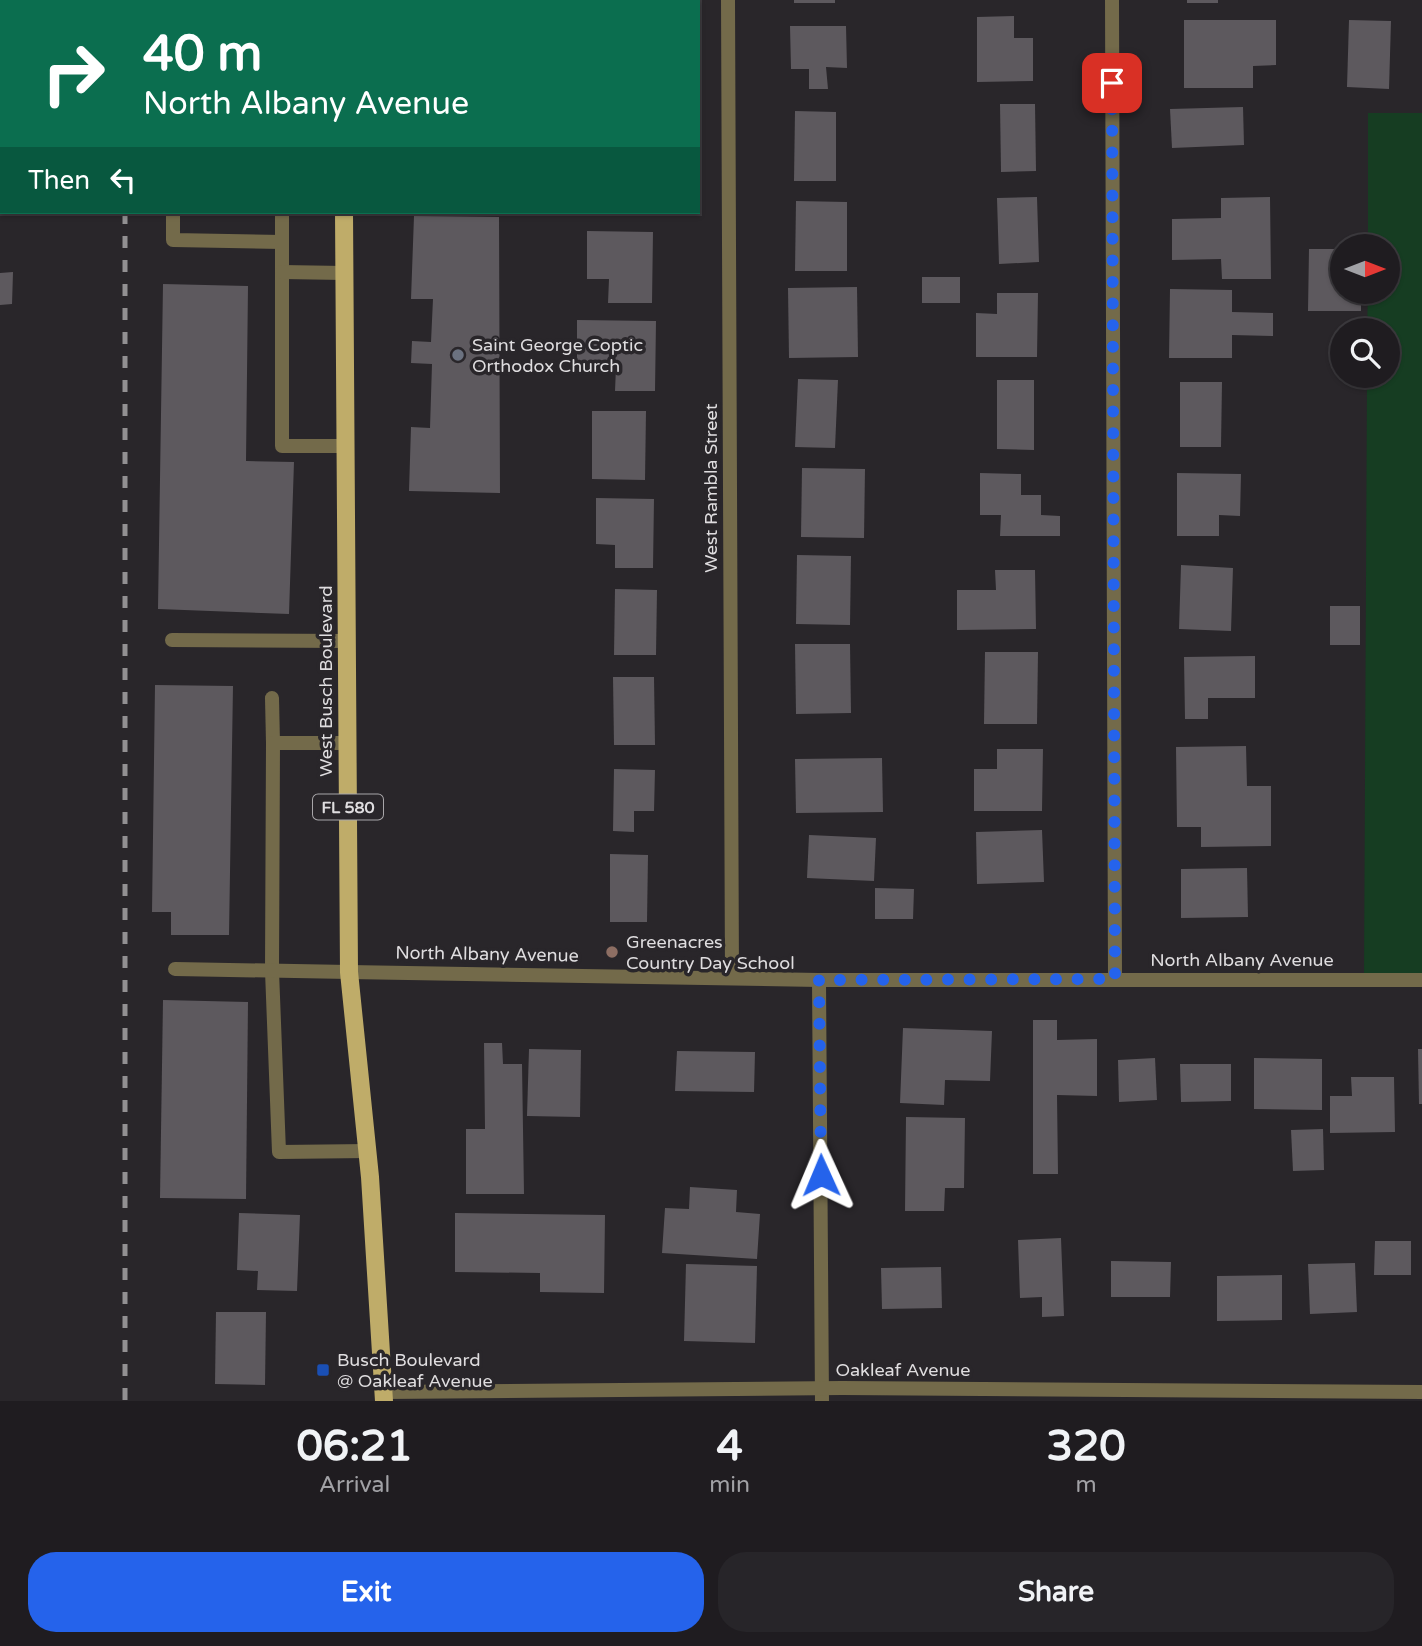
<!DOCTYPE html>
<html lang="en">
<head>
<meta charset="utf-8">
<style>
  body { margin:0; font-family:"Varela Round",sans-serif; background:#272529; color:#f1f3f6; height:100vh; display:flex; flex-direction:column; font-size:26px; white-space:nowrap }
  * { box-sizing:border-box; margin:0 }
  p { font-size:23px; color:#a1a1a5 }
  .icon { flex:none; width:38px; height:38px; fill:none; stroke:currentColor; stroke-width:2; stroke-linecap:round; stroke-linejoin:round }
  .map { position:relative; height:1401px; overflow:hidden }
  .details { display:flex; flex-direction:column; background:#1f1c20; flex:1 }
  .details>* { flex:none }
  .guide { position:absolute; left:0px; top:0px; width:700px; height:214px; box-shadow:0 2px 5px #0004,0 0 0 2px #3c3a3e; background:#0b6e4f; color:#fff; overflow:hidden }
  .needle { width:46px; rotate:90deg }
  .fabs { position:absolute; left:1330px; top:234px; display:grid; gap:14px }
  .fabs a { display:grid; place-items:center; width:70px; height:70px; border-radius:50%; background:#1f1c20; box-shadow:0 2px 5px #0004,0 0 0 2px #3c3a3e; font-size:35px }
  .pin { position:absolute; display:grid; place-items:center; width:60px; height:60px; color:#fff; margin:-30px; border-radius:14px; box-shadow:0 4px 10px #0006 }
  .me { position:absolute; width:77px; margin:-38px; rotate:359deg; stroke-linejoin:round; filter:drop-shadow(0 0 5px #0008) }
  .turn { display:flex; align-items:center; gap:24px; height:147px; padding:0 28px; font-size:32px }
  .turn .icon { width:91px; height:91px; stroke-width:2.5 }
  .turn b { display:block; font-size:49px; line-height:60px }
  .then { display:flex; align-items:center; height:66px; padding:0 28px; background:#0003; gap:14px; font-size:26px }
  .eta { display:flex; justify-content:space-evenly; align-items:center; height:119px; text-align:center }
  .eta b { font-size:42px; font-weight:700; line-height:49px }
  .action { display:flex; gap:14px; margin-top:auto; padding:14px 28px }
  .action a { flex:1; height:80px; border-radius:28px; background:#2563eb; color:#fff; font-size:28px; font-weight:700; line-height:80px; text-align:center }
  .action a+a { background:#272529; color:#f1f3f6 }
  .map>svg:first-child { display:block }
</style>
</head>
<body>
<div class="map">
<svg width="1422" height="1401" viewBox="0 0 1422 1401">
  <rect width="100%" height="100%" fill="#29262a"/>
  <path fill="#163d22" d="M1368,113H1422V980H1364L1367,376H1388V331H1367L1368,292H1388V247H1368Z"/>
  <g fill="#5d595e">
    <rect x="794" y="0" width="41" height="3"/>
    <rect x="1187" y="0" width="31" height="3"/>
    <path d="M1014,16V38H1033V81L977,82V17Z"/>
    <path d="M1184,20H1276V65L1253,66V88H1184Z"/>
    <path d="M1349,20L1391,21L1389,89L1347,87Z"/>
    <path d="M790,26H846L847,68L826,67L828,89H809V69H791Z"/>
    <path d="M1000,104H1035L1036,171L1001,172Z"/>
    <path d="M1243,107L1244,145L1172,148L1170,109Z"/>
    <path d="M795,111L836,112V181H794Z"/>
    <path d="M1037,197L1039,262L999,264L997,198Z"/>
    <path d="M1270,197L1271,279H1222L1221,259L1172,260V219L1221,218V198Z"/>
    <path d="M796,201L847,202V271H795Z"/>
    <path d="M414,216L499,217L500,493L409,491L411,427L430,428L432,364L411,363L412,341L431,342L433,299H411Z"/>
    <path d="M587,231L653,232L652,303H608L609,279H587Z"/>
    <path d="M1309,249H1342V292H1361V311H1308Z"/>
    <path d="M13,272L12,304L0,305V273Z"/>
    <rect x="922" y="277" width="38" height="26"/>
    <path d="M163,284L248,286L246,461L294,462L289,614L158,609Z"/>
    <path d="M857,287L858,357L789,358L788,288Z"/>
    <path d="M1170,289L1232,290V312L1273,313V336L1232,335V358H1169Z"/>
    <path d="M997,293H1038L1037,357H976V313L997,314Z"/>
    <path d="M577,320L656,321L655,391H615L616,367H577Z"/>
    <path d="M798,379L838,380L835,448L795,447Z"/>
    <path d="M997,380H1034V450L997,449Z"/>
    <path d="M1180,382H1222L1221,447H1180Z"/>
    <path d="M592,411H646L645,480L592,479Z"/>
    <path d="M802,468L865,469L864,538L801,537Z"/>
    <path d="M980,473L1021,474V495H1041V515L1060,516V536H1000L1001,515H980Z"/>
    <path d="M1177,473L1241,474L1240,516L1219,515V536H1177Z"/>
    <path d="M596,498L654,499L653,568H615V545L596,544Z"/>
    <path d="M797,555L851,556L850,625L796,624Z"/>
    <path d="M1181,565L1233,568L1231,631L1179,629Z"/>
    <path d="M995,570H1035L1036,629L957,630V590H996Z"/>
    <path d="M615,589L657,590L656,655H614Z"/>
    <rect x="1330" y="606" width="30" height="39"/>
    <path d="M795,644H850L851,713L796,714Z"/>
    <path d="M985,652H1038L1037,724H984Z"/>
    <path d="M1255,656V698H1208V719H1185L1184,657Z"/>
    <path d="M613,677H654L655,745H614Z"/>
    <path d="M155,685L233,686L229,935H171V912H152Z"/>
    <path d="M1246,746L1247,786H1271V846L1201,847V827H1177L1176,747Z"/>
    <path d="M997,749H1043L1042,811H974V769H997Z"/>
    <path d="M882,758L883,812L796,813L795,759Z"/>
    <path d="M614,769L655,770L654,811H634V832L613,831Z"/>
    <path d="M1042,830L1044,882L977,884L976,832Z"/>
    <path d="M809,835L876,838L874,881L807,878Z"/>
    <path d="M610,854L648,855L647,922H610Z"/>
    <path d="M1247,868L1248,917L1181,918V869Z"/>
    <path d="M875,888L914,889L913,919H875Z"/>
    <path d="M163,1000L248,1002L246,1199L160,1198Z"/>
    <path d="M1033,1020H1057V1040L1097,1039V1096L1057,1095L1058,1174H1033Z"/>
    <path d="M903,1028L992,1031L990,1081L945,1080L944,1105L900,1103Z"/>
    <path d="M484,1043H502L503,1064H522L524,1194H466V1129H485Z"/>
    <path d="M529,1049L581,1050L580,1117L527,1116Z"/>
    <path d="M1418,1049H1422V1104H1419Z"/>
    <path d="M677,1051L755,1052L754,1092L675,1091Z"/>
    <path d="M1155,1058L1157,1100L1119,1102L1118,1060Z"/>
    <path d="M1254,1058L1322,1059V1110L1254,1109Z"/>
    <path d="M1180,1064H1231V1101L1181,1102Z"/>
    <path d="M1351,1077H1394L1395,1132L1330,1133V1096H1352Z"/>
    <path d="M906,1117L965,1118L964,1188H945L944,1211H905Z"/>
    <path d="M1323,1129L1324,1170L1293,1171L1291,1130Z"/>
    <path d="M690,1187L737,1190L736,1212L760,1214L757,1259L662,1253L665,1208L689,1209Z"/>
    <path d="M239,1213L300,1215L297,1291L257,1290L258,1271L237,1270Z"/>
    <path d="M455,1213L605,1215L604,1293L540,1292V1273L455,1272Z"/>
    <path d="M1061,1238L1064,1316L1042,1317V1297L1020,1298L1018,1240Z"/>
    <path d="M1375,1241H1411V1275H1374Z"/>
    <path d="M1111,1261L1171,1262L1170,1297H1111Z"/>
    <path d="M1355,1263L1357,1312L1310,1314L1308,1264Z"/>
    <path d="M686,1264L757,1266L755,1343L684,1341Z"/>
    <path d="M941,1267L942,1308L882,1309L881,1268Z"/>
    <path d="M1282,1275V1320L1217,1321V1276Z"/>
    <path d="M216,1312H266L265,1385L215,1384Z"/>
  </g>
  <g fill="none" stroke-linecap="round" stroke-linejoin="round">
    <g stroke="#736a4a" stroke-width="14">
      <path d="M173,212V240L282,242"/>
      <path d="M282,212V446H345"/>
      <path d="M282,272L344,273"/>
      <path d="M172,640L346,641"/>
      <path d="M272,698L273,743"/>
      <path d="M347,743H273L272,971L279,1152L368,1151"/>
      <path d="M175,969L349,972"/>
    </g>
    <g stroke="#736a4a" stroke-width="14">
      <path d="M728,0L732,977"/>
      <path d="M1112,0L1115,979"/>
      <path d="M349,972L819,980H1422"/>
      <path d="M819,980L822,1401"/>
      <path d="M384,1392L842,1388L1422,1392"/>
    </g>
    <g stroke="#bfac69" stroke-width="18">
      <path d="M338,0V2"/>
      <path d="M353,2L354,0"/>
      <path d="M344,212L349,972L370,1177L384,1401"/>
    </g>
    <g stroke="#929092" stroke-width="5" stroke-dasharray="12 12" stroke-linecap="butt">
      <path d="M125,0V2"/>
      <path d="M125,212V1401"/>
    </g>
  </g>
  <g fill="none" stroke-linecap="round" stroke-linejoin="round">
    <path stroke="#2563eb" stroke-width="12" stroke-dasharray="0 21.6" d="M821,1175L819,980L1115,979L1112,83"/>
  </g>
  <circle fill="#6b7280" stroke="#29262a" stroke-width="2.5" cx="458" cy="355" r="7"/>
  <circle fill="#8d6e63" stroke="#29262a" stroke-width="2.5" cx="612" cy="952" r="7"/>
  <rect fill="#1a4fb4" stroke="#29262a" stroke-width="2.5" x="316" y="1363" width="14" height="14" rx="3.5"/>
  <g text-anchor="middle" stroke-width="7" stroke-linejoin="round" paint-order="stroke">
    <rect fill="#29262a" stroke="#a8a6a9" stroke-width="2" x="313" y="794.5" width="70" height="25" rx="5"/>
    <g font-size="16" font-weight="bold" fill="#dfdddf">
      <text x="348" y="813">FL 580</text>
    </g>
    <g font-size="18" fill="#dfdddf" stroke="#29262a" text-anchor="start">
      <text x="472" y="351">Saint George Coptic<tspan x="472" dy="21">Orthodox Church</tspan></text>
      <text x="626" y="948">Greenacres<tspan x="626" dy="21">Country Day School</tspan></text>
      <text x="337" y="1366">Busch Boulevard<tspan x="337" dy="21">@ Oakleaf Avenue</tspan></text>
    </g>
    <g font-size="18" fill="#dfdddf" stroke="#29262a">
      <text transform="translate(711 488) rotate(-90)" y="6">West Rambla Street</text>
      <text transform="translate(326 681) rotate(-90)" y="6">West Busch Boulevard</text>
      <text transform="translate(487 954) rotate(1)" y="6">North Albany Avenue</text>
      <text x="1242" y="966">North Albany Avenue</text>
      <text x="903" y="1376">Oakleaf Avenue</text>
    </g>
  </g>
</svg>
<div class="fabs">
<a><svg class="needle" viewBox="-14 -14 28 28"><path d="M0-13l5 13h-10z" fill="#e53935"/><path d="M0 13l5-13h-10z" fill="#a1a1a5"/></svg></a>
<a><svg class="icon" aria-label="search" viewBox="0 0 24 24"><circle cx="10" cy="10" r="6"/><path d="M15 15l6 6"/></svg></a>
</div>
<div class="pin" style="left:1112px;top:83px;background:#d93025"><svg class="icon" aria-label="arrive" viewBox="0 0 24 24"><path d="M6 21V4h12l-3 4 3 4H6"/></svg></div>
<svg class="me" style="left:821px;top:1175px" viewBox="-20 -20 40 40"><path d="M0-17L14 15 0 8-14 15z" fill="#2563eb" stroke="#fff" stroke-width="4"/></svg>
<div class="guide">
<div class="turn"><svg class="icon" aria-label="right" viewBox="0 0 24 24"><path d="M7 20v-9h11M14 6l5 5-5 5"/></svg><div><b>40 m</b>North Albany Avenue</div></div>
<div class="then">Then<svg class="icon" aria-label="left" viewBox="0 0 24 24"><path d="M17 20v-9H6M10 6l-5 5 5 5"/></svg></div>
</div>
</div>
<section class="details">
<div class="eta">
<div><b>06:21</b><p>Arrival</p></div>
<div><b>4</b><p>min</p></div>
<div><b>320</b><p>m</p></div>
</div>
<div class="action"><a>Exit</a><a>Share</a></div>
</section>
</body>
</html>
